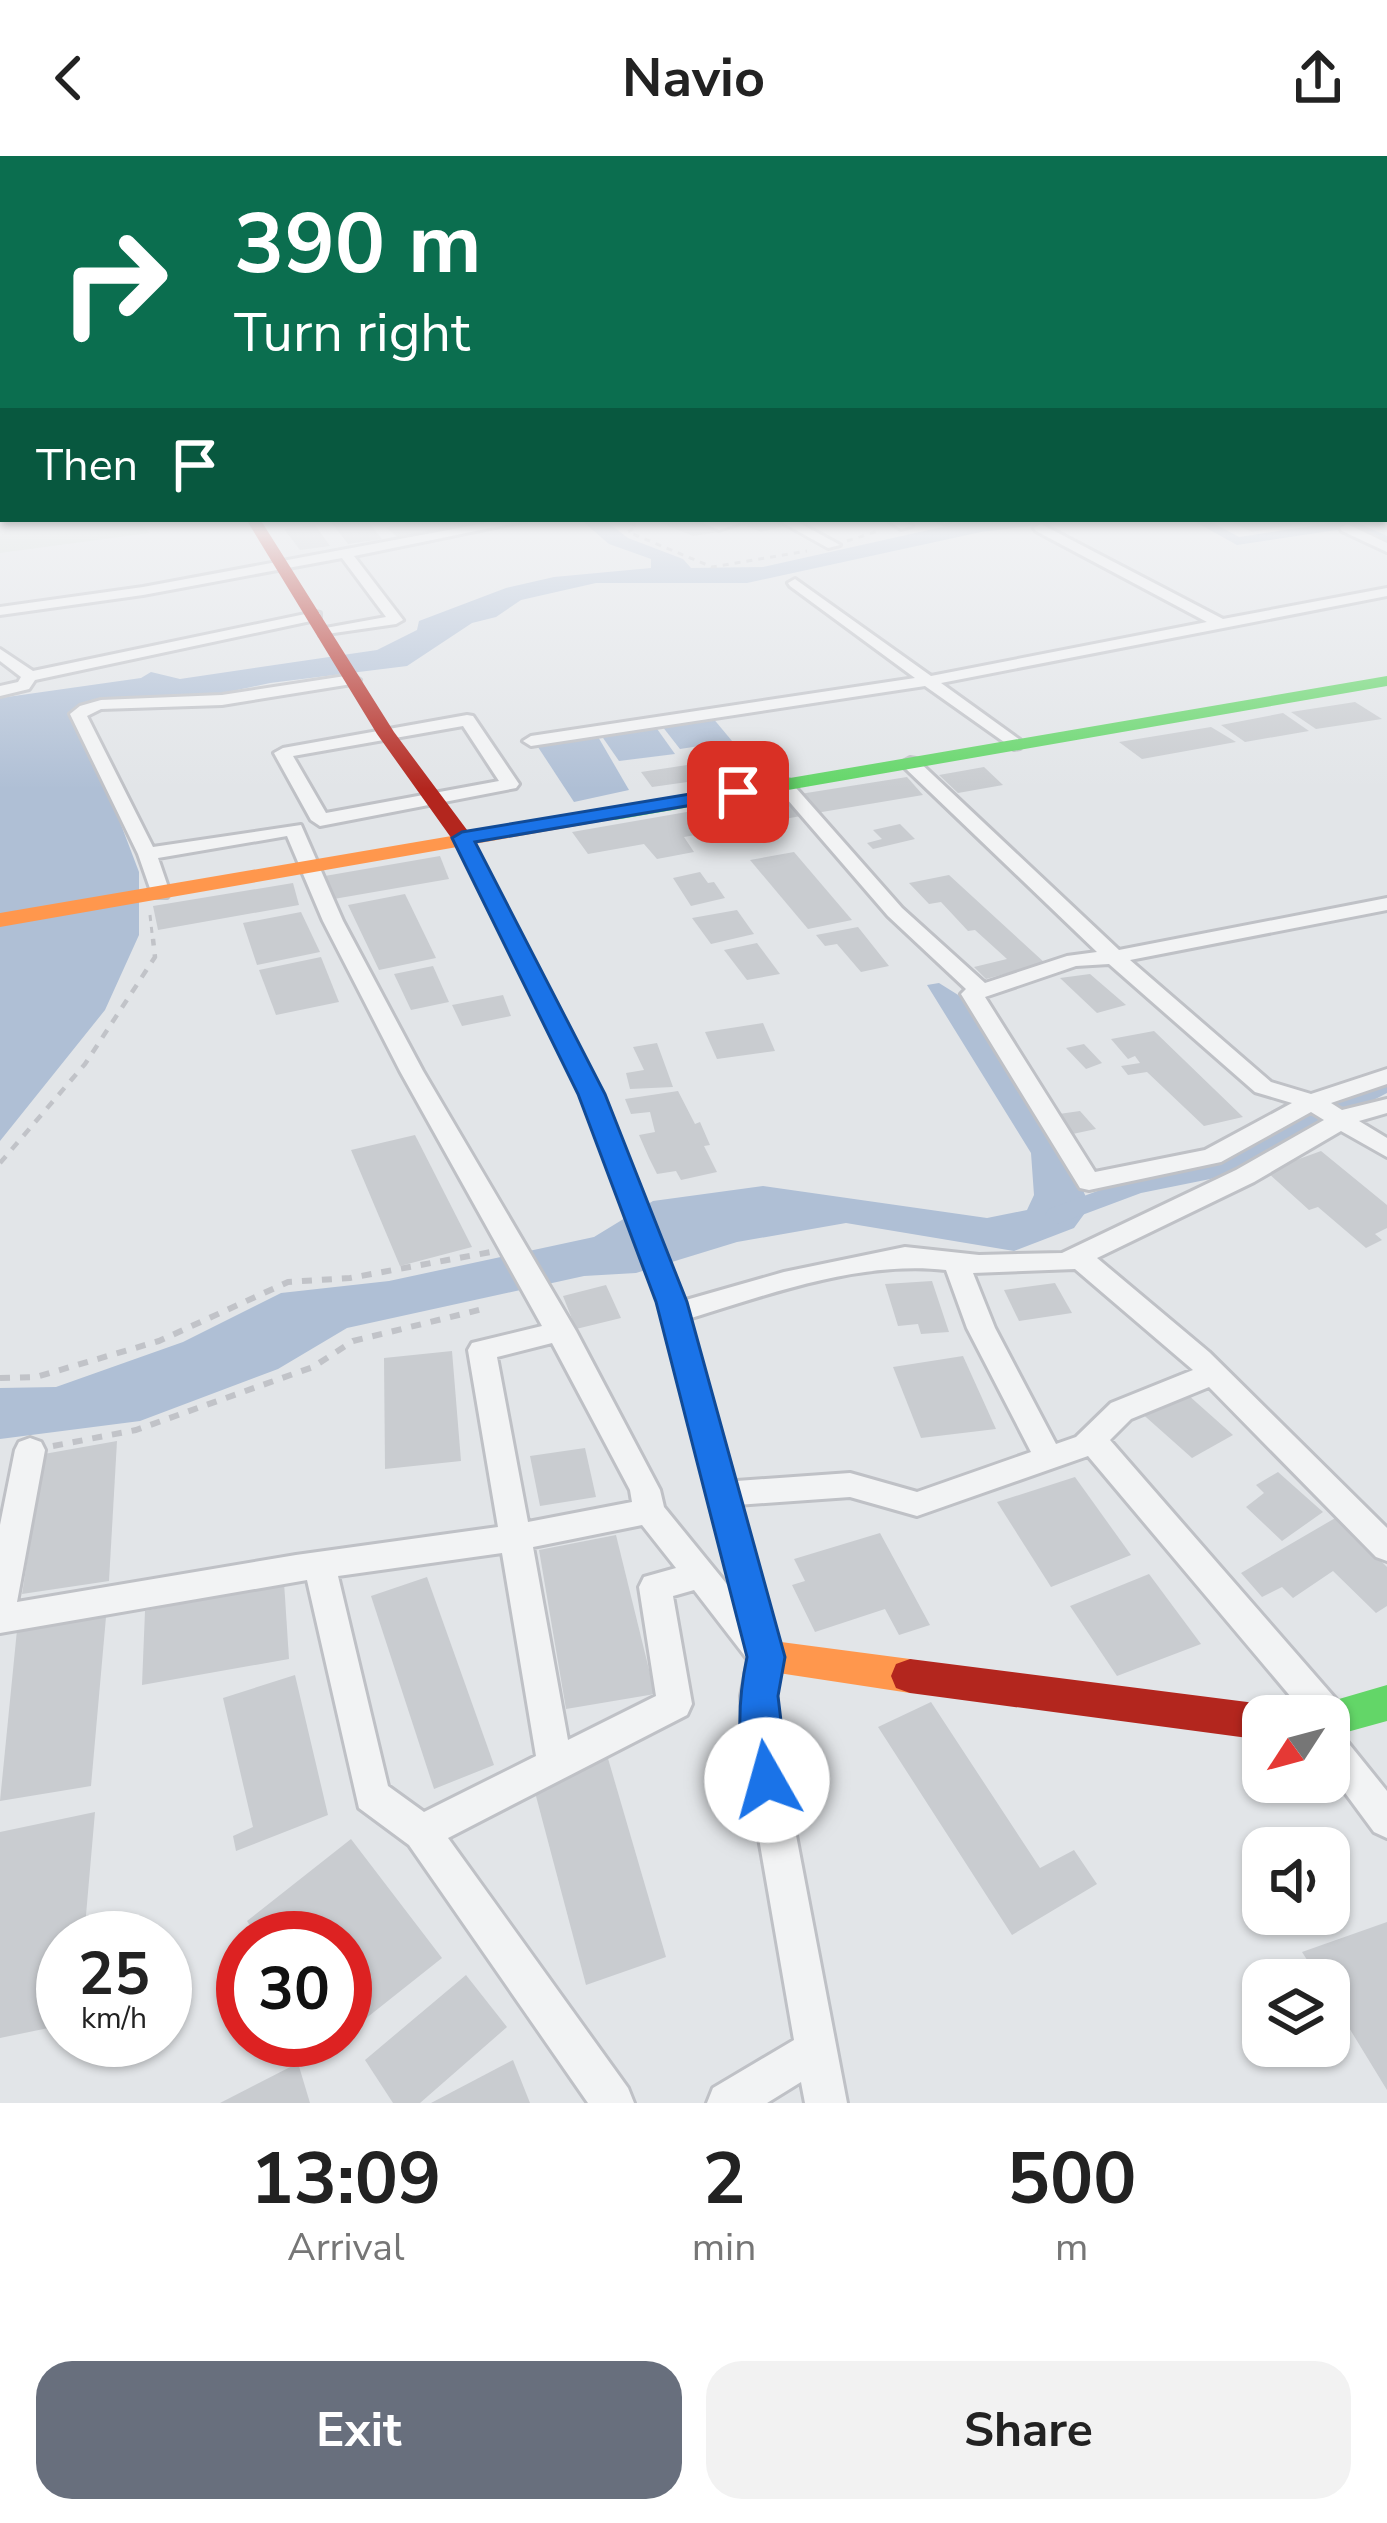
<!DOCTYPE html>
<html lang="en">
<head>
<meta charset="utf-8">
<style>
  body { margin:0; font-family:"Nunito Sans",sans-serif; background:#f2f2f2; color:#222; height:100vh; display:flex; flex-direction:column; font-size:45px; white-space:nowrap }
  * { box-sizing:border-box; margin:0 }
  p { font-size:39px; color:#767676 }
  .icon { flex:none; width:66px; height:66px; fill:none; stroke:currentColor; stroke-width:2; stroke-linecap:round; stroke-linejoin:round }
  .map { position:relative; height:1947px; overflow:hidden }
  .sheet { display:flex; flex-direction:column; background:#fff; flex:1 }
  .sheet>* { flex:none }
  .top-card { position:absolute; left:0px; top:0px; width:1389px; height:366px; box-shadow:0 3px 9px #0004; background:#0b6e4f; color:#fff; overflow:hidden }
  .needle { width:78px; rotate:234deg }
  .tools { position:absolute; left:1242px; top:1539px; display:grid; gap:24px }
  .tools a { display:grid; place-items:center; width:108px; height:108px; border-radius:24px; background:#fff; box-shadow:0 3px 9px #0004; font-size:60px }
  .speed { position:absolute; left:36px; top:1755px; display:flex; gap:24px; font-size:60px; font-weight:700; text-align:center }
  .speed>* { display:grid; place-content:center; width:156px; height:156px; border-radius:50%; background:#fff; box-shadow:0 3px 9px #0004; line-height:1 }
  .speed small { font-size:30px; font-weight:400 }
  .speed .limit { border:18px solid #d22; background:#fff; color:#111 }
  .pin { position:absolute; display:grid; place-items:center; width:102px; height:102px; color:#fff; margin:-51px; border-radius:24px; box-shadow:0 6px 18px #0006 }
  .me { position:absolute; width:132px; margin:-66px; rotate:353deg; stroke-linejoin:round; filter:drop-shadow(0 0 9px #0008) }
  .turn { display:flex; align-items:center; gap:42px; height:252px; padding:0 36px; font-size:54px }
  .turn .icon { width:156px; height:156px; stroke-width:2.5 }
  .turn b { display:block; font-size:84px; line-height:102px }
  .then { display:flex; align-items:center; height:114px; padding:0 36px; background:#0003; gap:24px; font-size:45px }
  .eta { display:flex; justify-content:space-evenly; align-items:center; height:204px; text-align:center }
  .eta b { font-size:72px; font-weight:700; line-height:84px }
  .action { display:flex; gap:24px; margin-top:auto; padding:24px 36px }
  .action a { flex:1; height:138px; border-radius:36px; background:#686f7d; color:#fff; font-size:48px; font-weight:700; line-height:138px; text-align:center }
  .action a+a { background:#f2f2f2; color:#222 }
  header { display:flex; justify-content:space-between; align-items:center; height:156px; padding:0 36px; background:#fff; font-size:54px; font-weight:700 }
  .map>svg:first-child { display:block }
</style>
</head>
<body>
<header><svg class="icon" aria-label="back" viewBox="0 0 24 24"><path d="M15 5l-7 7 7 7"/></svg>Navio<svg class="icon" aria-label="share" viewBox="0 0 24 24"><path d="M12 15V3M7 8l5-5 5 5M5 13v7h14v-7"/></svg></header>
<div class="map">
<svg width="1387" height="1947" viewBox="0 0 1387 1947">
  <rect width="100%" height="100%" fill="#e2e5e8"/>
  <path fill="#d2dcd3" d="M48,363H137L149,377L0,397V369Z"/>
  <g fill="#afbfd5">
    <path d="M580,363H603L628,382L683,403L691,412L763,411L978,363H1086L981,376L747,427H596L521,444L496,461L472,467L407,510L270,527L181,546L156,548L115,541L77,553L139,716V779L105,854L0,985V542L141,522L151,516L180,523L377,494L417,474L419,465L506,432L554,421L651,412V403L609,388Z"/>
    <path d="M712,561L732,585L680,593L662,570Z"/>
    <path d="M655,570L675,598L619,605L601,579Z"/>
    <path d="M597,579L629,634L574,646L536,588Z"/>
    <path d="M939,827L963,842L1081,1030L1090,1050L1074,1072L1014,1095L846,1067L737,1086L636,1117L584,1120L347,1172L278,1213L140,1265L0,1283V1232L56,1231L183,1186L281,1137L389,1125L594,1081L653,1045L763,1030L987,1062L1027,1054L1034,1039L1031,997L927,829Z"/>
  </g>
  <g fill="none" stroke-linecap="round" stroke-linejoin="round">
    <g fill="#afbfd5" fill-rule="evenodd">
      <path d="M1190,363H1206L1239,381L1352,364L1387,380V389L1350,372L1237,389Z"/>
      <path d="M1387,921V937L1230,1019L1141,1037L1058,1068L1045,1059L1049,1053L1127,1024L1214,1006Z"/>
    </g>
  </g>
  <g fill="#c9ccd0">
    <path d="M366,363L382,383L348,388L331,366Z"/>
    <path d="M438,363H472L477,368L397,381L386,371Z"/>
    <path d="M651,363H684L720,376L693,380Z"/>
    <path d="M749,363H775L789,369L761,376L736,366Z"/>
    <path d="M1225,363H1315V365L1252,376Z"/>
    <path d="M315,369L330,390L300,394L284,373Z"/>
    <path d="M1355,546L1382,563L1316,573L1291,556Z"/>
    <path d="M1283,557L1309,575L1245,586L1221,569Z"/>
    <path d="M1211,571L1236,586L1142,603L1119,586Z"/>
    <path d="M753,599L765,615L652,631L641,616Z"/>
    <path d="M984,611L1003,629L958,637L939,619Z"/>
    <path d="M907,621L923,639L816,657L800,638Z"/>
    <path d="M779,640L801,660L684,681L694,696L657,703L644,688L588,698L572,676Z"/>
    <path d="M900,668L915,683L873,693L867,687L882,683L873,674Z"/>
    <path d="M794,696L852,764L808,773L750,704Z"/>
    <path d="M440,700L449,723L328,744L319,721Z"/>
    <path d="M700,716L708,727L714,726L725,742L691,750L673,722Z"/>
    <path d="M949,719L1045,807L986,823L974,811L1007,803L975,774L968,775L941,746L929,748L909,727Z"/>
    <path d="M293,727L299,749L158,774L153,750Z"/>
    <path d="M405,738L436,802L379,814L348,749Z"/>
    <path d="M737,754L754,778L711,788L692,762Z"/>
    <path d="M301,756L320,796L257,809L243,767Z"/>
    <path d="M858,771L889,810L861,816L837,788L825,790L816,779Z"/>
    <path d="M757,787L780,818L747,824L724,794Z"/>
    <path d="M321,801L339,846L276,859L259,814Z"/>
    <path d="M433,810L449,846L411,854L394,818Z"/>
    <path d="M1090,818L1126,849L1097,857L1060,822Z"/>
    <path d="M503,839L511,860L462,870L452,849Z"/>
    <path d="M763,867L775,895L717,903L705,876Z"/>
    <path d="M1154,875L1243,961L1204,970L1147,916L1128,919L1121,910L1140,907L1135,900L1128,903L1111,883Z"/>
    <path d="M657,887L673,931L630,933L626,917L644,914L633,891Z"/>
    <path d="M1084,888L1102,907L1086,913L1066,892Z"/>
    <path d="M678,935L695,968L700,966L710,989L704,990L717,1016L681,1024L676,1015L657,1018L649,1002L639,979L655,976L650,956L631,958L625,943Z"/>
    <path d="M1080,955L1096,973L1068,979L1052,959Z"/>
    <path d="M415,979L472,1091L400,1110L351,994Z"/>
    <path d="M1321,995L1387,1049V1072L1375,1078L1382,1084L1366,1092L1318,1051L1309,1054L1266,1015Z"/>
    <path d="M932,1125L949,1176L921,1178L918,1168L898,1170L885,1128Z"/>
    <path d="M1055,1127L1072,1157L1019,1165L1004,1134Z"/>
    <path d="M606,1129L621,1162L576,1173L563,1140Z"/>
    <path d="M452,1195L461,1305L385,1313L384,1202Z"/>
    <path d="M963,1200L996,1273L921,1282L893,1211Z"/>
    <path d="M1178,1230L1233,1279L1192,1302L1138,1254Z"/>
    <path d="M117,1285L109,1425L22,1438L44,1298Z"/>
    <path d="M585,1292L596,1341L540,1350L530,1300Z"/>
    <path d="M1278,1316L1323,1356L1282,1385L1246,1351L1264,1337L1256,1329Z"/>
    <path d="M1075,1321L1131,1399L1051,1431L997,1346Z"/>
    <path d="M1337,1361L1387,1411V1450L1376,1457L1333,1415L1293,1442L1282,1431L1262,1441L1241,1417Z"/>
    <path d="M880,1377L930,1469L899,1479L885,1453L815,1476L792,1429L805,1425L794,1403Z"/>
    <path d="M616,1379L655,1538L566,1553L539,1394Z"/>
    <path d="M1149,1418L1201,1488L1117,1520L1070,1450Z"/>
    <path d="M427,1421L494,1609L434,1633L371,1440Z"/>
    <path d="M284,1426L289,1503L142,1529L145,1455Z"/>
    <path d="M106,1461L91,1630L0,1645L17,1474Z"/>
    <path d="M295,1519L328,1659L236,1695L233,1680L253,1671L223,1542Z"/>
    <path d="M931,1546L1040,1712L1074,1694L1097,1728L1012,1779L878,1571Z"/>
    <path d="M607,1599L666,1801L586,1829L532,1625Z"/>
    <path d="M95,1656L84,1782H63V1869L0,1882V1676Z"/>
    <path d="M351,1683L442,1802L345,1879V1782H258L247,1765Z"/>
    <path d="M1387,1766V1934L1329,1839V1824H1320L1302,1796Z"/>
    <path d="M466,1819L507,1871L420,1947H393L365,1904Z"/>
    <path d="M513,1904L530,1947H431Z"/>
    <path d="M298,1907L310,1947H220Z"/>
  </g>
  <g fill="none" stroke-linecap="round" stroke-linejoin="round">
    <defs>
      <g id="street">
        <path d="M507,363H534L354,400L403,464L396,468L320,479V473L386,461L342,402L143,439L0,459V451L143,431Z"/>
        <path d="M694,363H752L719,374Z"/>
        <path d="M776,363H792L840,389L828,392Z"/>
        <path d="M886,363H902L912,370L901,373Z"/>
        <path d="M936,363H951V364L945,368Z"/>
        <path d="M1041,368L1223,463L1387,432V440L941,527L1020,584V592L1014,593L925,530L531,590L523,585L531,580L915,522L790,430L788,427L795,423L931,520L1207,466L1036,375L1034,372Z"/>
        <path d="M1347,368L1387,387V396L1342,375L1340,372Z"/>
        <path d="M315,456L320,457V463L35,524L29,533L0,540V530L18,526L21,521L0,505V493L33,515Z"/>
        <path d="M352,519L360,524L358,527L222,549L101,553L87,560L153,691L301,669L343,765L423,915L576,1175L660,1334L664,1351L778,1491L783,1501L775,1540L779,1590L847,1947H805L801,1926L767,1947H707L713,1932L794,1884L743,1590L741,1540L748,1504L694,1434L673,1440L692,1548L687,1559L448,1682L628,1932L634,1947H588L409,1689L359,1652L307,1424L0,1477V1369L15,1294L19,1286L30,1282L41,1286L45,1294L17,1446L296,1399L498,1371L468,1194L472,1187L542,1170L400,915L323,765L287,680L158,702L170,737L167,741H153L138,698L70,558L80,550L101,544L222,539ZM552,1187L630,1334L632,1346L528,1366L497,1201ZM642,1369L676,1412L644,1421L639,1431L656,1540L568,1584L533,1391ZM502,1397L536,1600L424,1656L388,1630L338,1420Z"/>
        <path d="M467,559L473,560L519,628L516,632L320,670L311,664L274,597L283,592ZM463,570L499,625L326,657L293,600Z"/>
        <path d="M910,602L916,603L1119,794L1387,742V754L1130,804L1271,926L1311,938L1387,913V928L1331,947L1342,954L1387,943V957L1359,965L1387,982V1001L1341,975L1254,1026L1097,1102L1209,1196L1387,1372V1405L1376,1401L1209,1231L1131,1263L1110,1284L1341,1549L1346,1560L1337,1573L1387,1635V1682L1374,1676L1329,1615V1560H1307L1088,1300L917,1360L850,1341L723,1350L712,1347L708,1338L712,1329L723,1326L850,1317L917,1336L1031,1296L967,1172L946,1114C856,1104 761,1141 675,1167L665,1164L661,1157L665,1150L784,1116L905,1091L979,1099L1062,1097L1236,1014L1324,964L1311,956L1221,1006L1089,1034L1080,1032L961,838L966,833L888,760L774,628L777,624H789L902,752L985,827L1067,800L1097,796L904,611L901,607ZM1109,808L1255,936L1292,947L1205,994L1095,1016L985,841L1076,810ZM1075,1113L1193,1214L1111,1247L1076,1281L1056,1288L995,1172L973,1117Z"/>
      </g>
    </defs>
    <use href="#street" stroke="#bfc1c6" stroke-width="6"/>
    <g stroke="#c1c3c8" stroke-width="3" stroke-dasharray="6 6" stroke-linecap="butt">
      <path d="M619,363L637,370L628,376L712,411L807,395"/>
      <path d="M847,385L881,374"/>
      <path d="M150,759L153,786"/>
    </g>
    <path stroke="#c1c3c8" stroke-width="4.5" stroke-dasharray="9 9" stroke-linecap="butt" d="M0,1007L85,908L155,801L153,783"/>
    <g stroke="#c1c3c8" stroke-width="6" stroke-dasharray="10 10" stroke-linecap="butt">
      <path d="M0,1222L36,1221L159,1185L288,1126L350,1122L491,1096"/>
      <path d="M53,1290L136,1274L313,1211L353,1185L487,1152"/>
    </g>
    <use href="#street" fill="#f2f3f4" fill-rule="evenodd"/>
    <g fill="#63d668" fill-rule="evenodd">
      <path d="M1387,520V530L615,664L605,658L615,652Z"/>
      <path d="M1387,1529V1565L1329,1581V1560H1311L1315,1550Z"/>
    </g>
    <g fill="#ff974d" fill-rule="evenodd">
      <path d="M615,652L622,654V662L0,771V757Z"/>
      <path d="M623,1011L637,1020L690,1157L781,1486L910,1503L924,1508L929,1520L924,1532L910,1537L753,1513L660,1157L609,1020Z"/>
    </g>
    <g fill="#b3261e" fill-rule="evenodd">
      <path d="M246,363H260L394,576L473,682L604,937L637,1020L633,1026L623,1029L609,1020L578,937L452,683L377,578Z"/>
      <path d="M910,1503L1263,1548L1277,1553L1280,1560H1263V1584L910,1537L896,1532L891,1520L896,1508Z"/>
    </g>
  </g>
  <linearGradient id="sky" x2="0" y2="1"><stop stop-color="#91b8e0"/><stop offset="0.57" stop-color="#f2f3f5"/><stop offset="1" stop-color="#f2f3f5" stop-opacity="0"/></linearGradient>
  <rect width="1387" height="633" fill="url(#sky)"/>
  <path fill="#1a73e8" stroke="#114b97" stroke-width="3" d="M738,630L745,631V640L475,686L605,938L687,1146L785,1501L778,1540L788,1624L782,1638L767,1643L753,1638C735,1597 738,1543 747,1501L656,1146L578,938L452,682L462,676Z"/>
</svg>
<div class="tools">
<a><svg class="needle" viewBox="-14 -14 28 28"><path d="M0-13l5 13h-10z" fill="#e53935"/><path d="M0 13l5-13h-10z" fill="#767676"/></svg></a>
<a><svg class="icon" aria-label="sound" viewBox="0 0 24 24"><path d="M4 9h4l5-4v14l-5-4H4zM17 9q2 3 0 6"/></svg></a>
<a><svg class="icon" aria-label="layers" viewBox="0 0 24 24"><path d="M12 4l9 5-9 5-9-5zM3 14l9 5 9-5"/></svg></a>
</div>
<div class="speed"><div>25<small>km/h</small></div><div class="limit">30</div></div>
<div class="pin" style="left:738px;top:636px;background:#d93025"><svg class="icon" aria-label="arrive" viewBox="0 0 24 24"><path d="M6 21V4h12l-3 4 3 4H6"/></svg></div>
<svg class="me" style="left:767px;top:1624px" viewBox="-20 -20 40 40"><circle r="19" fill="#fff"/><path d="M0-13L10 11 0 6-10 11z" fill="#1a73e8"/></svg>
<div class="top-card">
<div class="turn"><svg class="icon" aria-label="right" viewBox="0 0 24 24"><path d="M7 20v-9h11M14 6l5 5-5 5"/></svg><div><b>390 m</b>Turn right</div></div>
<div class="then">Then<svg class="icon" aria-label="arrive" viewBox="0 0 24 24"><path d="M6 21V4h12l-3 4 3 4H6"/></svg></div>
</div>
</div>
<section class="sheet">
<div class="eta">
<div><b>13:09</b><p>Arrival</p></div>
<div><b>2</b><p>min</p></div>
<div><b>500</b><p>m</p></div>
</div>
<div class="action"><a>Exit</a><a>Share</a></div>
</section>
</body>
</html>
